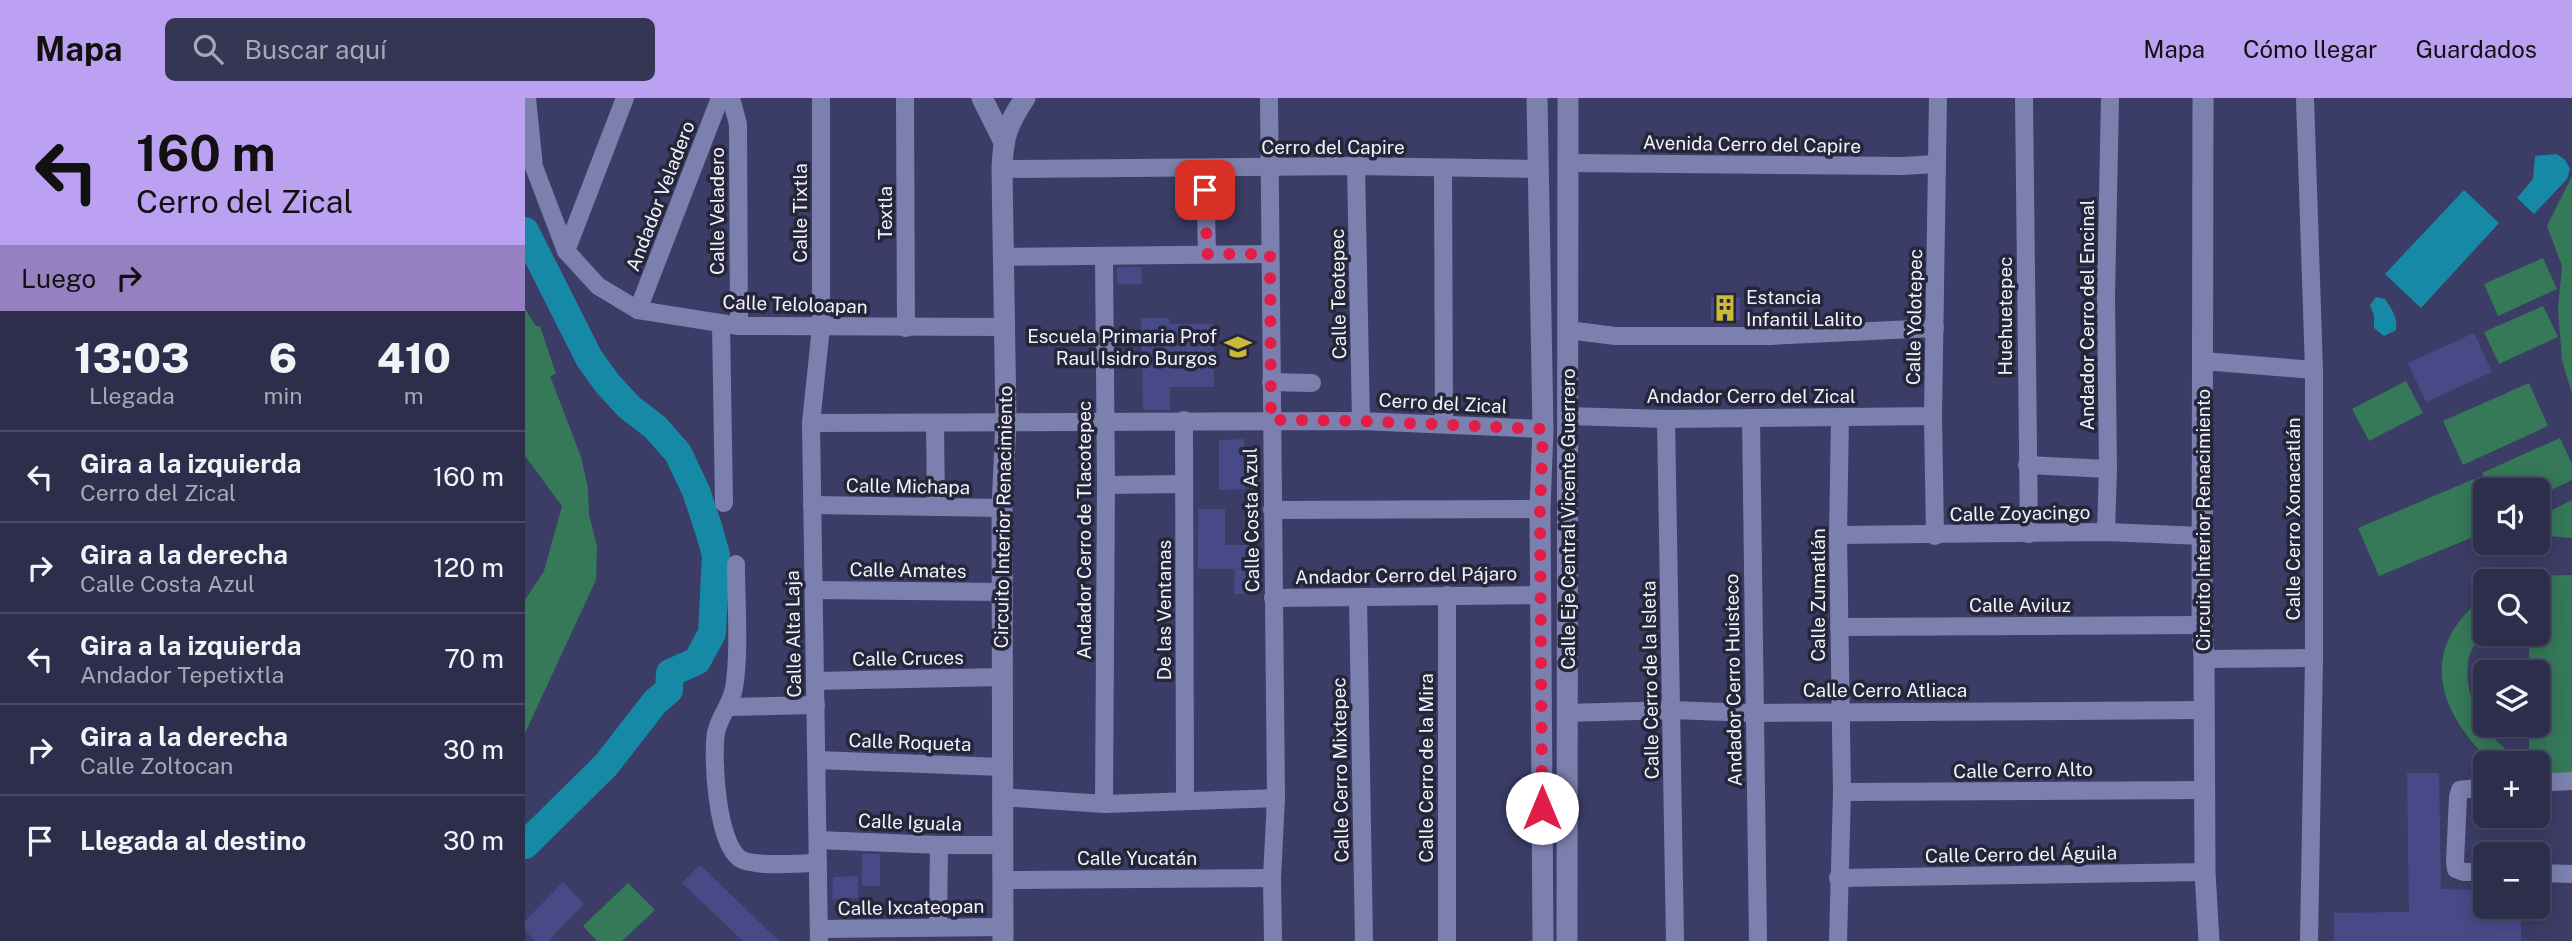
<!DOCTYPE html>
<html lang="es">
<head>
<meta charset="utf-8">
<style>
  body { margin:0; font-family:"Public Sans",sans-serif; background:#343653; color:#f1f3f6; height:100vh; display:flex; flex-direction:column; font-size:26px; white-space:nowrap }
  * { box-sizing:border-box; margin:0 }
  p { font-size:23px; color:#a6a8b5 }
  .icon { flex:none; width:38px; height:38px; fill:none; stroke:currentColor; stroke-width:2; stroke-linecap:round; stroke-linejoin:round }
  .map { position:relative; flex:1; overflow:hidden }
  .sheet { display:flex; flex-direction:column; background:#2c2e4c; width:525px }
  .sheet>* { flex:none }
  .hud { background:#bca0f2; color:#111; overflow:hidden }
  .controls { position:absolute; left:1948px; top:380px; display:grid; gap:14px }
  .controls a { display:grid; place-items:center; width:77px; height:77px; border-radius:10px; background:#2c2e4c; box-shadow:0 4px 18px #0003,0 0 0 2px #484a64; font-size:35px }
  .pin { position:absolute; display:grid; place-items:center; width:60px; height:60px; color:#fff; margin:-30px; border-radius:14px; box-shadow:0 4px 10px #0006 }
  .me { position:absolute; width:77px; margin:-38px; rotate:0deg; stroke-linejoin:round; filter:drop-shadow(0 0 5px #0008) }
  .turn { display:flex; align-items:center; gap:24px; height:147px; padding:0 21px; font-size:32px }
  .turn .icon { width:91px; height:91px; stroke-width:2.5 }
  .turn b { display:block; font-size:49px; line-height:60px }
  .then { display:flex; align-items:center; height:66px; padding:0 21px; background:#0003; gap:14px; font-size:26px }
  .eta { display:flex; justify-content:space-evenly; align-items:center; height:119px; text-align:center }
  .eta b { font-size:42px; font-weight:800; line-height:49px }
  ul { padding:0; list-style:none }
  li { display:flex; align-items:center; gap:21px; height:91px; padding:0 21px; border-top:2px solid #484a64 }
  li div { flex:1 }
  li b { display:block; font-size:26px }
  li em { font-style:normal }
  header { display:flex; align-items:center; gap:42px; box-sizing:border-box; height:98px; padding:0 35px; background:#bca0f2; color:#111 }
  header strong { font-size:33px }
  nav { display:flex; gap:38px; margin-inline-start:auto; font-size:24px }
  .search { width:490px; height:63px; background:#343653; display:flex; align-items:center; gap:18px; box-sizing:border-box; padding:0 24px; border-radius:10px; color:#a6a8b5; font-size:26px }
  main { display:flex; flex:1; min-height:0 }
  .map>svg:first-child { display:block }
</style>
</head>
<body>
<header>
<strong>Mapa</strong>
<div class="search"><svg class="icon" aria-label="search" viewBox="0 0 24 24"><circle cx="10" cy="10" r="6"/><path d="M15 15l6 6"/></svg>Buscar aquí</div>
<nav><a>Mapa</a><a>Cómo llegar</a><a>Guardados</a></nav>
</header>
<main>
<section class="sheet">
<div class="hud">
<div class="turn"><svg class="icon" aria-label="left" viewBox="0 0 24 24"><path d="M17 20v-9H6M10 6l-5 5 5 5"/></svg><div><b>160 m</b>Cerro del Zical</div></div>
<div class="then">Luego<svg class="icon" aria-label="right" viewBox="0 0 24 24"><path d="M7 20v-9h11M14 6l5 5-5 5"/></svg></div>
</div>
<div class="eta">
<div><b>13:03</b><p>Llegada</p></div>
<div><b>6</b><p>min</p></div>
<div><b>410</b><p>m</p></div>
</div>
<ul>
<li><svg class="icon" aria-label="left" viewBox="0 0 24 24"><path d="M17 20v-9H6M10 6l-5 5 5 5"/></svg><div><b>Gira a la izquierda</b><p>Cerro del Zical</p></div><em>160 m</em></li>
<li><svg class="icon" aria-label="right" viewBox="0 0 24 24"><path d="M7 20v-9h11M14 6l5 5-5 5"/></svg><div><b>Gira a la derecha</b><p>Calle Costa Azul</p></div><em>120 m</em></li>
<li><svg class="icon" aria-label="left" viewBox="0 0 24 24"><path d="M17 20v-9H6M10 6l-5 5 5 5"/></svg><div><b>Gira a la izquierda</b><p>Andador Tepetixtla</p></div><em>70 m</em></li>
<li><svg class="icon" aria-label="right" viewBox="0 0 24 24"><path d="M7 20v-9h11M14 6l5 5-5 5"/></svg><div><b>Gira a la derecha</b><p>Calle Zoltocan</p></div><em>30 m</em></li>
<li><svg class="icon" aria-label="arrive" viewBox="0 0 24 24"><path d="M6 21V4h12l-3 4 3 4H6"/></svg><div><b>Llegada al destino</b></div><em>30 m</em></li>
</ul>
</section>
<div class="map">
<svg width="2047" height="843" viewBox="0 0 2047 843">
  <rect width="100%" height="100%" fill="#3b3d66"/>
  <g fill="#357959">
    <path d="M2047,78V296L2037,262L2033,211L2037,168L2022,128Z"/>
    <path d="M2018,160L2032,191L1973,218L1959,186Z"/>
    <path d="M2018,208L2033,239L1974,266L1959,234Z"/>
    <path d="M0,211L11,228H15L31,276L25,278L56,359L63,390L64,417L72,448L71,482L0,635V502L19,473L37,408L0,358Z"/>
    <path d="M1881,283L1898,315L1844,343L1827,311Z"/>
    <path d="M2004,285L2023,328L1938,367L1918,323Z"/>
    <path d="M2035,340L2047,366V382L2013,398L2012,392H1964L1957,375Z"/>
    <path d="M1949,381L1960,406V434L1854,478L1833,430Z"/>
    <path d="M2047,402V440L2013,437V419Z"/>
    <path d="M2047,477V678H2013L2012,665H1960V679H1948L1947,663H1965C1911,611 1893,550 1960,498C1960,507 1962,518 1960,526C1957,539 1944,549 1943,566C1939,599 1958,633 1983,653C1989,657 1997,659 2004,661V627L2012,626V574H2004V536H2012V483H1992L2008,478Z"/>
    <path d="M103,785L130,812L97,843H72L58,828Z"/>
  </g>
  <g fill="#1689a6">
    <path d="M2032,56L2040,62L2045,71L2042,81L2009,116L1992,100L2008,81L2010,58Z"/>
    <path d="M1939,92L1974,125L1896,210L1860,176Z"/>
    <path d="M1851,199L1860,201C1867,212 1873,219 1871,232L1859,238L1849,230V217L1845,207Z"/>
  </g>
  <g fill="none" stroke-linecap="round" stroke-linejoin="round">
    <path stroke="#1689a6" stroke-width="28" d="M0,133L64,260L82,285L104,309L130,329L153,355L171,393L184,432L191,457L187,535L172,563L145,575L144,592L130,604L81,667L0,747"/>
  </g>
  <g fill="#484a88">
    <path d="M592,169H616L617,186H592Z"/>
    <rect x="1186" y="199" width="29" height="23"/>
    <path d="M616,220H644V226H688L689,289H645V312H618Z"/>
    <path d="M1949,235L1967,274L1901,304L1883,265Z"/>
    <path d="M719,341L720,391L694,392V342Z"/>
    <path d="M673,411H700V447H734L733,496H709L710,471H673Z"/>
    <path d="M1882,675H1914L1916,791L1960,792V808H1996V843H1809V815L1884,814Z"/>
    <rect x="337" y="756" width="18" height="32"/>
    <path d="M175,767L254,843H218L157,785Z"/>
    <path d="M333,778V800L307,801L308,779Z"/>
    <path d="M38,784L59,806L23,843H11L0,833V823Z"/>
  </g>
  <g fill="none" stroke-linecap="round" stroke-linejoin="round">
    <g stroke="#7c80af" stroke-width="18">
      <path d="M2,0L9,69L41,153L73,188L113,212L214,228L478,229"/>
      <path d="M206,0L213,26L214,228"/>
      <path d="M380,0L381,230"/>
      <path d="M744,0L751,700L747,780L748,843"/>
      <path d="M1499,0L1504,436"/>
      <path d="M1780,0L1789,272V560L1784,843"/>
      <path d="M1043,65L1378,68L1411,66"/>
      <path d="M831,68L836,323"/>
      <path d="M680,70L682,156"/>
      <path d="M918,70L919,326"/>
      <path d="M477,71L831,68L1013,71"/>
      <path d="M41,153L100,0"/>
      <path d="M478,159L745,156"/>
      <path d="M113,212L195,0"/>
      <path d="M196,225L199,405"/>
      <path d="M1043,232L1090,238H1245L1410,230"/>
      <path d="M1678,263L1789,272"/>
      <path d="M746,284L787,285"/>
      <path d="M1043,318L1141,321L1408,318"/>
      <path d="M1141,321L1150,843"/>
      <path d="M1226,321L1233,843"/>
      <path d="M659,322L660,702"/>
      <path d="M286,325L836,323L1018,331"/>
      <path d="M410,325L411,409"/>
      <path d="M1502,367L1583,371"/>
      <path d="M581,387L659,386"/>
      <path d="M287,407L477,410"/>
      <path d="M747,412L1015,411"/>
      <path d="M1581,434L1583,371L1581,199L1585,0"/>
      <path d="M1313,437L1581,434L1678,438"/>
      <path d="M1410,438L1408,318L1413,0"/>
      <path d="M211,466C211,504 215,555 209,590C206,607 194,619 191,635C187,661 192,743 214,760C227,770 276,765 293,765"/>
      <path d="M289,492L477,494"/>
      <path d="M922,497V843"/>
      <path d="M748,500L1015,497"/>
      <path d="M833,500L839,843"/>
      <path d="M1314,529L1677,527"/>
      <path d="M1679,561L1789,560"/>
      <path d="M290,583L477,579"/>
      <path d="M203,609L291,607"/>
      <path d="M1042,615L1147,612L1229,615L1679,612"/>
      <path d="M292,662L477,669"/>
      <path d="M2012,685L2047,683"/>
      <path d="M1960,689L1935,692L1933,699L1930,764L1931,771L1939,774H1960"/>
      <path d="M1317,694L1679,692"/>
      <path d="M476,699L579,706L751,700"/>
      <path d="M579,706L581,387L579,159"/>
      <path d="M293,742L414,747H476"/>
      <path d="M2012,775L2047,776"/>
      <path d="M1313,780L1680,774"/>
      <path d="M477,782L747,780"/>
      <path d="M413,829L414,747"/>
      <path d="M295,831L477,829"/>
      <path d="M294,843L286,325L296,229V0"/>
      <path d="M1313,843L1317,694L1313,437L1315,319"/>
    </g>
    <g stroke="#7c80af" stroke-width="21">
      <path d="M457,0L478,42"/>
      <path d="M1012,0L1018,331L1015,411L1018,843"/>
      <path d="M1678,0L1677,527L1679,561L1680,774L1684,843"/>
      <path d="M478,843L477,410L481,323L477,71C478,39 482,27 500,0"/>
      <path d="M1042,843L1043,0"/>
    </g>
  </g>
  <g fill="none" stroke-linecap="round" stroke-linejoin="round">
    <path stroke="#e11d48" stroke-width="12" stroke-dasharray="0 21.6" d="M680,92L682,156H745L746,322L836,323L1018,331L1015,411L1017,710"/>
  </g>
  <defs>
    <symbol id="building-bare" viewBox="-9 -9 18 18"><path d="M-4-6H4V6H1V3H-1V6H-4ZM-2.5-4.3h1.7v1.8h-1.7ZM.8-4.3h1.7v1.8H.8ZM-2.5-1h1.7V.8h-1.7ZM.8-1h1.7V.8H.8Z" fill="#ccb938" stroke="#252639" stroke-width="2.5" paint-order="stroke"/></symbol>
    <symbol id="school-bare" viewBox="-9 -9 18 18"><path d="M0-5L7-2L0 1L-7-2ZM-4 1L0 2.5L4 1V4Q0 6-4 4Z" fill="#ccb938" stroke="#252639" stroke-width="2.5" paint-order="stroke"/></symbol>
  </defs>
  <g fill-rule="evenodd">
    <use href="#building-bare" x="1181" y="191" width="38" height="38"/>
    <use href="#school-bare" x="694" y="230" width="38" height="38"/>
  </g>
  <g text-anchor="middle" stroke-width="7" stroke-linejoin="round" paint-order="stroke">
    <g font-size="19" fill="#f0f2fc" stroke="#252639">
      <text transform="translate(1227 46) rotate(1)" y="7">Avenida Cerro del Capire</text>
      <text x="808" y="56">Cerro del Capire</text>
      <text transform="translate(135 98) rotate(-69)" y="7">Andador Veladero</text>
      <text transform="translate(192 113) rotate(-90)" y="7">Calle Veladero</text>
      <text transform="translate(275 115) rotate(-90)" y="7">Calle Tixtla</text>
      <text transform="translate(360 115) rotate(-90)" y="7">Textla</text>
      <text transform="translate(813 196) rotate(-91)" y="7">Calle Teotepec</text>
      <text transform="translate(270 206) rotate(2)" y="7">Calle Teloloapan</text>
      <text transform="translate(1562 217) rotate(-90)" y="7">Andador Cerro del Encinal</text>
      <text transform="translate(1480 218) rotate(-90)" y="7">Huehuetepec</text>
      <text transform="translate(1389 219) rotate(-89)" y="7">Calle Yolotepec</text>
      <text x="1226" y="305">Andador Cerro del Zical</text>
      <text transform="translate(918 305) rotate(3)" y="7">Cerro del Zical</text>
      <text transform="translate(383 388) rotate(1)" y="7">Calle Michapa</text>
      <text transform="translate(1495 415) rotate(-1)" y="7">Calle Zoyacingo</text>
      <text transform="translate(478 419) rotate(-89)" y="7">Circuito Interior Renacimiento</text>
      <text transform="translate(1043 421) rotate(-90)" y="7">Calle Eje Central Vicente Guerrero</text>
      <text transform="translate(1768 421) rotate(-90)" y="7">Calle Cerro Xonacatlán</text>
      <text transform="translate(726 422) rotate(-91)" y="7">Calle Costa Azul</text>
      <text transform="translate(1678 422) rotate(-90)" y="7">Circuito Interior Renacimiento</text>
      <text transform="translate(559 432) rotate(-90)" y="7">Andador Cerro de Tlacotepec</text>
      <text transform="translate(383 472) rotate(1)" y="7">Calle Amates</text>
      <text transform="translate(881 477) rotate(-1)" y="7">Andador Cerro del Pájaro</text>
      <text transform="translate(1293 497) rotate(-90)" y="7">Calle Zumatlán</text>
      <text x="1495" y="514">Calle Aviluz</text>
      <text transform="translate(639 512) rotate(-90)" y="7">De las Ventanas</text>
      <text transform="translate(268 536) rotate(-91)" y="7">Calle Alta Laja</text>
      <text transform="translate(383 560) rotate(-1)" y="7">Calle Cruces</text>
      <text transform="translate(1125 582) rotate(-91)" y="7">Calle Cerro de la Isleta</text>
      <text transform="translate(1208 582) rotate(-91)" y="7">Andador Cerro Huisteco</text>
      <text x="1360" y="599">Calle Cerro Atliaca</text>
      <text transform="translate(385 644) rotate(2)" y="7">Calle Roqueta</text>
      <text transform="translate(901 670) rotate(-90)" y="7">Calle Cerro de la Mira</text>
      <text transform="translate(815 672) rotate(-91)" y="7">Calle Cerro Mixtepec</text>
      <text transform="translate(1498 672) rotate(-1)" y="7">Calle Cerro Alto</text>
      <text transform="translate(385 724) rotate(2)" y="7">Calle Iguala</text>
      <text transform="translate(1496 756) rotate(-1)" y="7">Calle Cerro del Águila</text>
      <text x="612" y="767">Calle Yucatán</text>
      <text transform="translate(386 809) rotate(-1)" y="7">Calle Ixcateopan</text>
    </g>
    <g font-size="19" fill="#f0f2fc" stroke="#252639" text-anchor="start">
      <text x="1221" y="206">Estancia<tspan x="1221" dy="22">Infantil Lalito</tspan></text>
      <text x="692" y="245" text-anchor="end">Escuela Primaria Prof<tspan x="692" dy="22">Raul Isidro Burgos</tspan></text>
    </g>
  </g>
</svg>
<div class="controls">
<a><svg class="icon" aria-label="sound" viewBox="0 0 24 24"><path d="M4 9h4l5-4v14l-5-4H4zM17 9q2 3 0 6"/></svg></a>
<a><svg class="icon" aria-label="search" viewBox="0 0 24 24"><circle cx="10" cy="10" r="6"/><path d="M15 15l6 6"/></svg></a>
<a><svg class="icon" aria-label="layers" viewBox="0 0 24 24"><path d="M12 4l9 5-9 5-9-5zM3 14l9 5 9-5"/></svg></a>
<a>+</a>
<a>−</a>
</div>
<div class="pin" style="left:680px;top:92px;background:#d93025"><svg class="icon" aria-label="arrive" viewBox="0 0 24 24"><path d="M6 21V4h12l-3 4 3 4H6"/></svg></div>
<svg class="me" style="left:1017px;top:710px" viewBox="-20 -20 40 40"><circle r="19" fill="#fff"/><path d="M0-13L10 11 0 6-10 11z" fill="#e11d48"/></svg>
</div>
</main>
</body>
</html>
